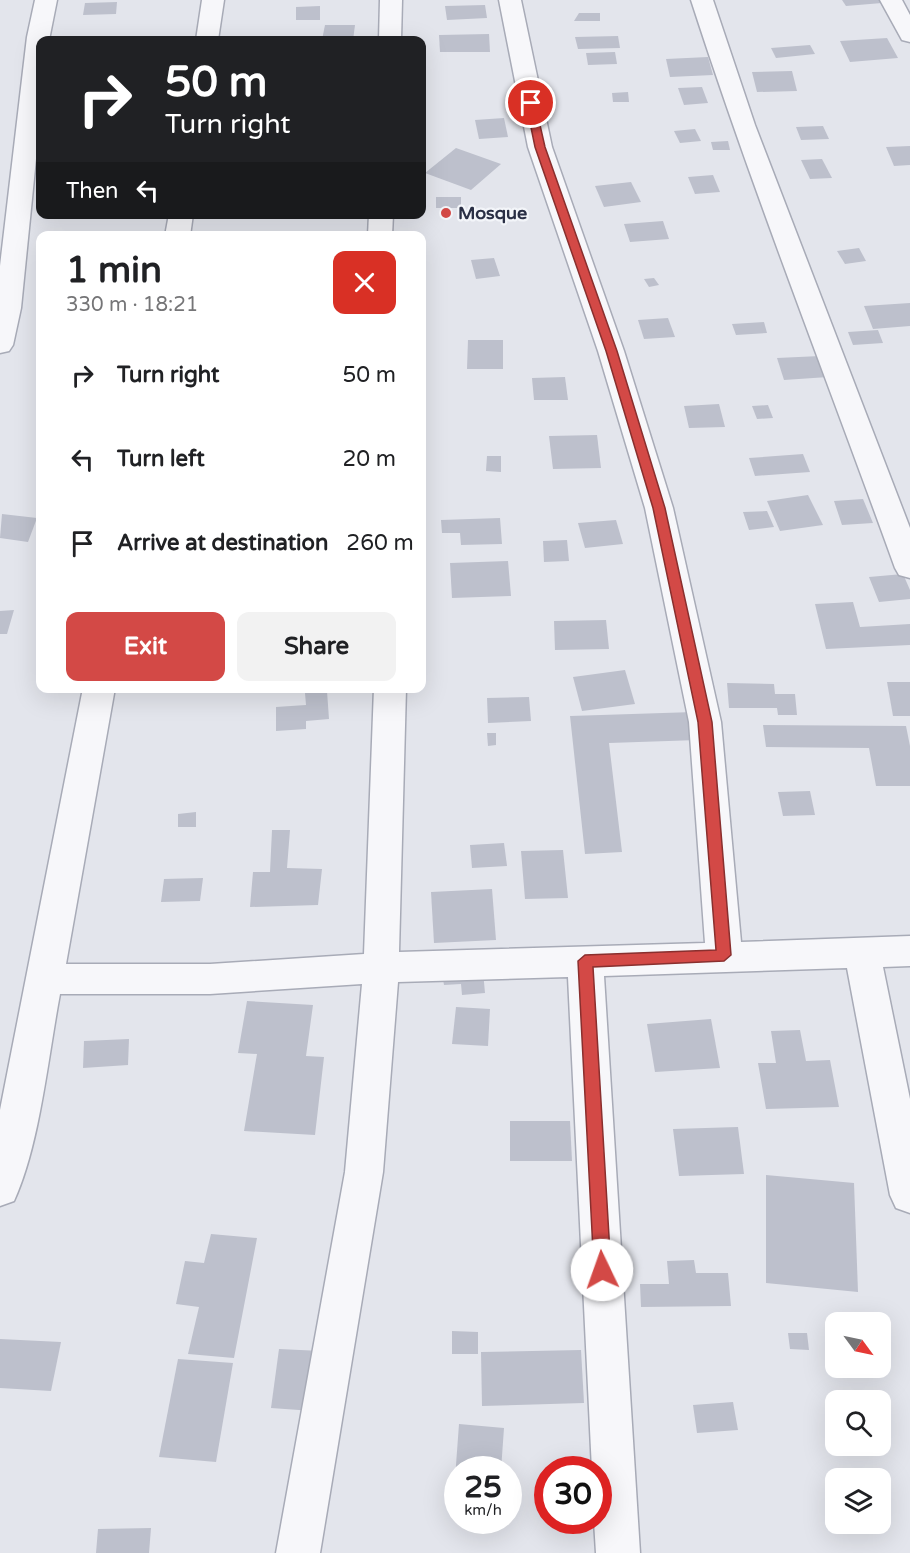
<!DOCTYPE html>
<html lang="en">
<head>
<meta charset="utf-8">
<style>
  body { margin:0; font-family:"Varela Round",sans-serif; background:#f2f2f2; color:#202124; height:100vh; display:flex; flex-direction:column; font-size:22px; white-space:nowrap }
  * { box-sizing:border-box; margin:0 }
  p { font-size:20px; color:#757577 }
  .icon { flex:none; width:33px; height:33px; fill:none; stroke:currentColor; stroke-width:2; stroke-linecap:round; stroke-linejoin:round }
  .map { position:relative; flex:1; overflow:hidden }
  .details { position:absolute; left:36px; top:231px; width:390px; height:462px; display:flex; flex-direction:column; background:#fff; border-radius:12px; box-shadow:0 6px 24px #0002 }
  .details>* { flex:none }
  .banner { position:absolute; left:36px; top:36px; width:390px; height:183px; border-radius:12px; box-shadow:0 6px 24px #0002; background:#202124; color:#fff; overflow:hidden }
  .needle { width:39px; rotate:123deg }
  .tools { position:absolute; left:825px; top:1312px; display:grid; gap:12px }
  .tools a { display:grid; place-items:center; width:66px; height:66px; border-radius:12px; background:#fff; box-shadow:0 6px 24px #0002; font-size:30px }
  .speed { position:absolute; left:444px; top:1456px; display:flex; gap:12px; font-size:30px; font-weight:700; text-align:center }
  .speed>* { display:grid; place-content:center; width:78px; height:78px; border-radius:50%; background:#fff; box-shadow:0 6px 24px #0002; line-height:1 }
  .speed small { font-size:15px; font-weight:400 }
  .speed .limit { border:9px solid #d22; background:#fff; color:#111 }
  .pin { position:absolute; display:grid; place-items:center; width:51px; height:51px; color:#fff; margin:-26px; border:3px solid #fff; border-radius:50%; box-shadow:0 2px 6px #0007 }
  .me { position:absolute; width:66px; margin:-33px; rotate:357deg; stroke-linejoin:round; filter:drop-shadow(0 0 4px #0008) }
  .turn { display:flex; align-items:center; gap:21px; height:126px; padding:0 30px; font-size:27px }
  .turn .icon { width:78px; height:78px; stroke-width:2.5 }
  .turn b { display:block; font-size:42px; line-height:51px }
  .then { display:flex; align-items:center; height:57px; padding:0 30px; background:#0003; gap:12px; font-size:22px }
  .round { display:grid; place-items:center; flex:none; width:63px; height:63px; border-radius:12px; background:#f2f2f2 }
  .head { display:flex; align-items:center; justify-content:space-between; height:102px; padding:0 30px }
  h1 { font-size:36px; font-weight:700; line-height:45px }
  .cta { display:flex; gap:12px; margin-top:auto; padding:12px 30px }
  .cta a { flex:1; height:69px; border-radius:12px; background:#d34946; color:#fff; font-size:24px; font-weight:700; line-height:69px; text-align:center }
  .cta a+a { background:#f2f2f2; color:#202124 }
  ul { padding:0; list-style:none }
  li { display:flex; align-items:center; gap:18px; height:84px; padding:0 30px }
  li div { flex:1 }
  li b { display:block; font-size:22px }
  li em { font-style:normal }
  .map>svg:first-child { display:block }
</style>
</head>
<body>
<div class="map">
<svg width="910" height="1553" viewBox="0 0 910 1553">
  <rect width="100%" height="100%" fill="#e3e5ec"/>
  <g fill="#bdc0cc">
    <path d="M842,0H880L882,3L846,6Z"/>
    <path d="M117,2L116,14L83,15L85,3Z"/>
    <path d="M485,5L487,18L447,20L445,6Z"/>
    <path d="M320,6V20H296V7Z"/>
    <path d="M579,13H600V21H574Z"/>
    <path d="M325,25H355L353,40H322Z"/>
    <path d="M489,34L490,52H440L439,35Z"/>
    <path d="M618,36L620,48L578,49L575,37Z"/>
    <path d="M887,38L898,58L850,62L840,41Z"/>
    <path d="M810,45L815,54L776,58L771,48Z"/>
    <path d="M615,52L617,64L588,65L586,53Z"/>
    <path d="M708,57L713,75L670,77L666,59Z"/>
    <path d="M792,71L797,91L757,92L752,72Z"/>
    <path d="M702,87L708,103L684,105L678,88Z"/>
    <path d="M628,92L629,102H613L612,93Z"/>
    <path d="M504,118L508,137L479,139L475,120Z"/>
    <path d="M823,126L829,139L801,140L796,127Z"/>
    <path d="M695,129L701,141L680,143L674,131Z"/>
    <path d="M728,141L730,150H713L711,142Z"/>
    <path d="M910,146V165L894,166L886,147Z"/>
    <path d="M456,148L501,164L471,190L425,173Z"/>
    <path d="M822,159L832,178L810,179L801,160Z"/>
    <path d="M713,175L720,192L695,194L688,177Z"/>
    <path d="M631,182L641,202L604,207L595,186Z"/>
    <rect x="436" y="197" width="25" height="11"/>
    <path d="M663,221L669,239L630,242L624,224Z"/>
    <path d="M859,248L866,261L845,264L837,251Z"/>
    <path d="M494,258L500,276L476,279L471,260Z"/>
    <path d="M654,278L659,285L649,287L644,279Z"/>
    <path d="M910,303V326L873,329L864,306Z"/>
    <path d="M668,318L675,337L644,339L638,320Z"/>
    <path d="M764,322L767,333L736,335L732,324Z"/>
    <path d="M878,330L883,343L853,345L848,332Z"/>
    <path d="M468,340H503V369H467Z"/>
    <path d="M820,356L828,377L784,380L777,358Z"/>
    <path d="M565,377L568,400H534L532,378Z"/>
    <path d="M719,404L725,427L689,428L684,406Z"/>
    <path d="M768,405L773,418L757,419L752,406Z"/>
    <path d="M597,435L601,468L553,469L549,436Z"/>
    <path d="M803,454L810,472L755,476L749,458Z"/>
    <path d="M487,456H501V472L486,471Z"/>
    <path d="M808,495L823,525L780,531L767,501Z"/>
    <path d="M863,499L873,523L842,525L834,501Z"/>
    <path d="M767,511L774,527L749,530L743,512Z"/>
    <path d="M2,514L37,518L28,542L0,538Z"/>
    <path d="M500,518L502,544L461,545L460,533H442L441,520Z"/>
    <path d="M616,520L623,544L585,548L578,523Z"/>
    <path d="M567,540L569,561L544,562L543,541Z"/>
    <path d="M508,561L511,596L452,598L450,563Z"/>
    <path d="M903,574L910,590V599L879,602L869,577Z"/>
    <path d="M853,602L860,627L910,624V645L826,649L815,604Z"/>
    <path d="M14,610L7,634H0V611Z"/>
    <path d="M606,620L609,649L555,650L554,621Z"/>
    <path d="M625,670L635,704L582,711L573,677Z"/>
    <path d="M887,682H910V716H893Z"/>
    <path d="M727,683L774,684L775,694H795L797,715H778L777,708H729Z"/>
    <path d="M327,691L329,719L306,721V729L276,731V707L306,705L305,693Z"/>
    <path d="M529,697L531,721L488,723L487,698Z"/>
    <path d="M694,712L698,740L609,743L622,852L585,854L570,716Z"/>
    <path d="M763,725L906,726L910,746V786H876L869,748L766,747Z"/>
    <path d="M487,733H496V745L488,746Z"/>
    <path d="M810,791L815,815L783,816L778,792Z"/>
    <path d="M196,812V827H178V814Z"/>
    <path d="M272,830H290L287,868L322,869L318,905L250,907L253,872H270Z"/>
    <path d="M504,843L507,866L472,868L470,845Z"/>
    <path d="M563,850L568,898L525,899L521,851Z"/>
    <path d="M203,878L200,901L161,902L164,879Z"/>
    <path d="M492,889L496,940L434,943L431,892Z"/>
    <path d="M483,971L485,993L462,995L461,984L444,985L442,974Z"/>
    <path d="M247,1001L313,1005L306,1056L324,1057L315,1135L244,1131L257,1054L238,1053Z"/>
    <path d="M456,1007L490,1009L488,1046L452,1044Z"/>
    <path d="M711,1019L720,1068L655,1072L647,1024Z"/>
    <path d="M800,1030L806,1061L830,1060L839,1107L766,1109L758,1063H776L771,1031Z"/>
    <path d="M129,1039L128,1065L83,1068L84,1041Z"/>
    <path d="M510,1121H570L572,1161H510Z"/>
    <path d="M738,1127L744,1174L679,1176L673,1129Z"/>
    <path d="M766,1175L854,1183L858,1292L766,1283Z"/>
    <path d="M211,1234L257,1238L234,1358L188,1354L199,1307L176,1304L185,1261L204,1263Z"/>
    <path d="M694,1260L696,1273H728L731,1306L641,1307L640,1284H669L667,1261Z"/>
    <path d="M452,1331L478,1332V1354H452Z"/>
    <path d="M788,1333H807L809,1350L790,1349Z"/>
    <path d="M0,1339L61,1342L51,1391L0,1388Z"/>
    <path d="M279,1349L321,1351L313,1411L271,1408Z"/>
    <path d="M581,1350L584,1403L482,1406L481,1352Z"/>
    <path d="M178,1359L233,1363L216,1462L159,1457Z"/>
    <path d="M733,1402L738,1430L697,1433L693,1405Z"/>
    <path d="M459,1424L504,1428L501,1470H458V1492H454Z"/>
    <path d="M151,1528L149,1553H96L98,1529Z"/>
  </g>
  <g fill="none" stroke-linecap="round" stroke-linejoin="round">
    <defs>
      <g id="minor">
        <path d="M35,0H57L49,40H40V119L21,308L13,345L9,351L0,353V266L27,37Z"/>
        <path d="M202,0H224L218,40H196Z"/>
        <path d="M380,0H402L401,40H379Z"/>
        <path d="M499,0H521L552,147L624,351L673,508L721,722L741,942L910,936V966L883,967L910,1099V1213L896,1208L890,1195L847,968L604,976L640,1553H596L594,1521H598V1470H592L568,977L398,982L383,1172L320,1553H276L345,1172L362,984L210,994H60C48,1057 40,1144 14,1201L0,1206V1110L83,688H115L66,964H210L364,954L374,688H406L399,952L705,943L689,722L645,508L598,351L528,147Z"/>
        <path d="M691,0H713L755,125L910,528V578L899,575L895,568C827,379 753,192 691,0Z"/>
        <path d="M880,0H902L910,15V42L902,40Z"/>
        <path d="M169,214H193L190,236H165Z"/>
        <path d="M369,214H393L392,236H368Z"/>
      </g>
    </defs>
    <use href="#minor" stroke="#a8abb7" stroke-width="3"/>
    <use href="#minor" fill="#f7f7fa" fill-rule="evenodd"/>
  </g>
  <path fill="#d34946" stroke="#892f2e" stroke-width="1.5" d="M531,101L535,103L545,147L617,351L665,508L712,722L731,955L724,961L593,967L611,1270L608,1276L602,1278L596,1276L594,1270L578,961L585,955L716,950L698,722L653,508L606,351L535,147L526,103Z"/>
  <circle fill="#d34946" stroke="#f3f5f9" stroke-width="2" cx="446" cy="213" r="6"/>
  <g text-anchor="middle" stroke-width="4.5" stroke-linejoin="round" paint-order="stroke">
    <g font-size="18" font-weight="bold" fill="#2a2f45" stroke="#f3f5f9" text-anchor="start">
      <text x="458" y="219">Mosque</text>
    </g>
  </g>
</svg>
<div class="tools">
<a><svg class="needle" viewBox="-14 -14 28 28"><path d="M0-13l5 13h-10z" fill="#e53935"/><path d="M0 13l5-13h-10z" fill="#757577"/></svg></a>
<a><svg class="icon" aria-label="search" viewBox="0 0 24 24"><circle cx="10" cy="10" r="6"/><path d="M15 15l6 6"/></svg></a>
<a><svg class="icon" aria-label="layers" viewBox="0 0 24 24"><path d="M12 4l9 5-9 5-9-5zM3 14l9 5 9-5"/></svg></a>
</div>
<div class="speed"><div>25<small>km/h</small></div><div class="limit">30</div></div>
<div class="pin" style="left:531px;top:103px;background:#d93025"><svg class="icon" aria-label="arrive" viewBox="0 0 24 24"><path d="M6 21V4h12l-3 4 3 4H6"/></svg></div>
<svg class="me" style="left:602px;top:1270px" viewBox="-20 -20 40 40"><circle r="19" fill="#fff"/><path d="M0-13L10 11 0 6-10 11z" fill="#d34946"/></svg>
<div class="banner">
<div class="turn"><svg class="icon" aria-label="right" viewBox="0 0 24 24"><path d="M7 20v-9h11M14 6l5 5-5 5"/></svg><div><b>50 m</b>Turn right</div></div>
<div class="then">Then<svg class="icon" aria-label="left" viewBox="0 0 24 24"><path d="M17 20v-9H6M10 6l-5 5 5 5"/></svg></div>
</div>
<section class="details">
<div class="head"><div><h1>1 min</h1><p>330 m · 18:21</p></div><a class="round" style="background:#d93025;color:#fff"><svg class="icon" aria-label="close" viewBox="0 0 24 24"><path d="M6 6l12 12M18 6L6 18"/></svg></a></div>
<ul>
<li><svg class="icon" aria-label="right" viewBox="0 0 24 24"><path d="M7 20v-9h11M14 6l5 5-5 5"/></svg><div><b>Turn right</b></div><em>50 m</em></li>
<li><svg class="icon" aria-label="left" viewBox="0 0 24 24"><path d="M17 20v-9H6M10 6l-5 5 5 5"/></svg><div><b>Turn left</b></div><em>20 m</em></li>
<li><svg class="icon" aria-label="arrive" viewBox="0 0 24 24"><path d="M6 21V4h12l-3 4 3 4H6"/></svg><div><b>Arrive at destination</b></div><em>260 m</em></li>
</ul>
<div class="cta"><a>Exit</a><a>Share</a></div>
</section>
</div>
</body>
</html>
